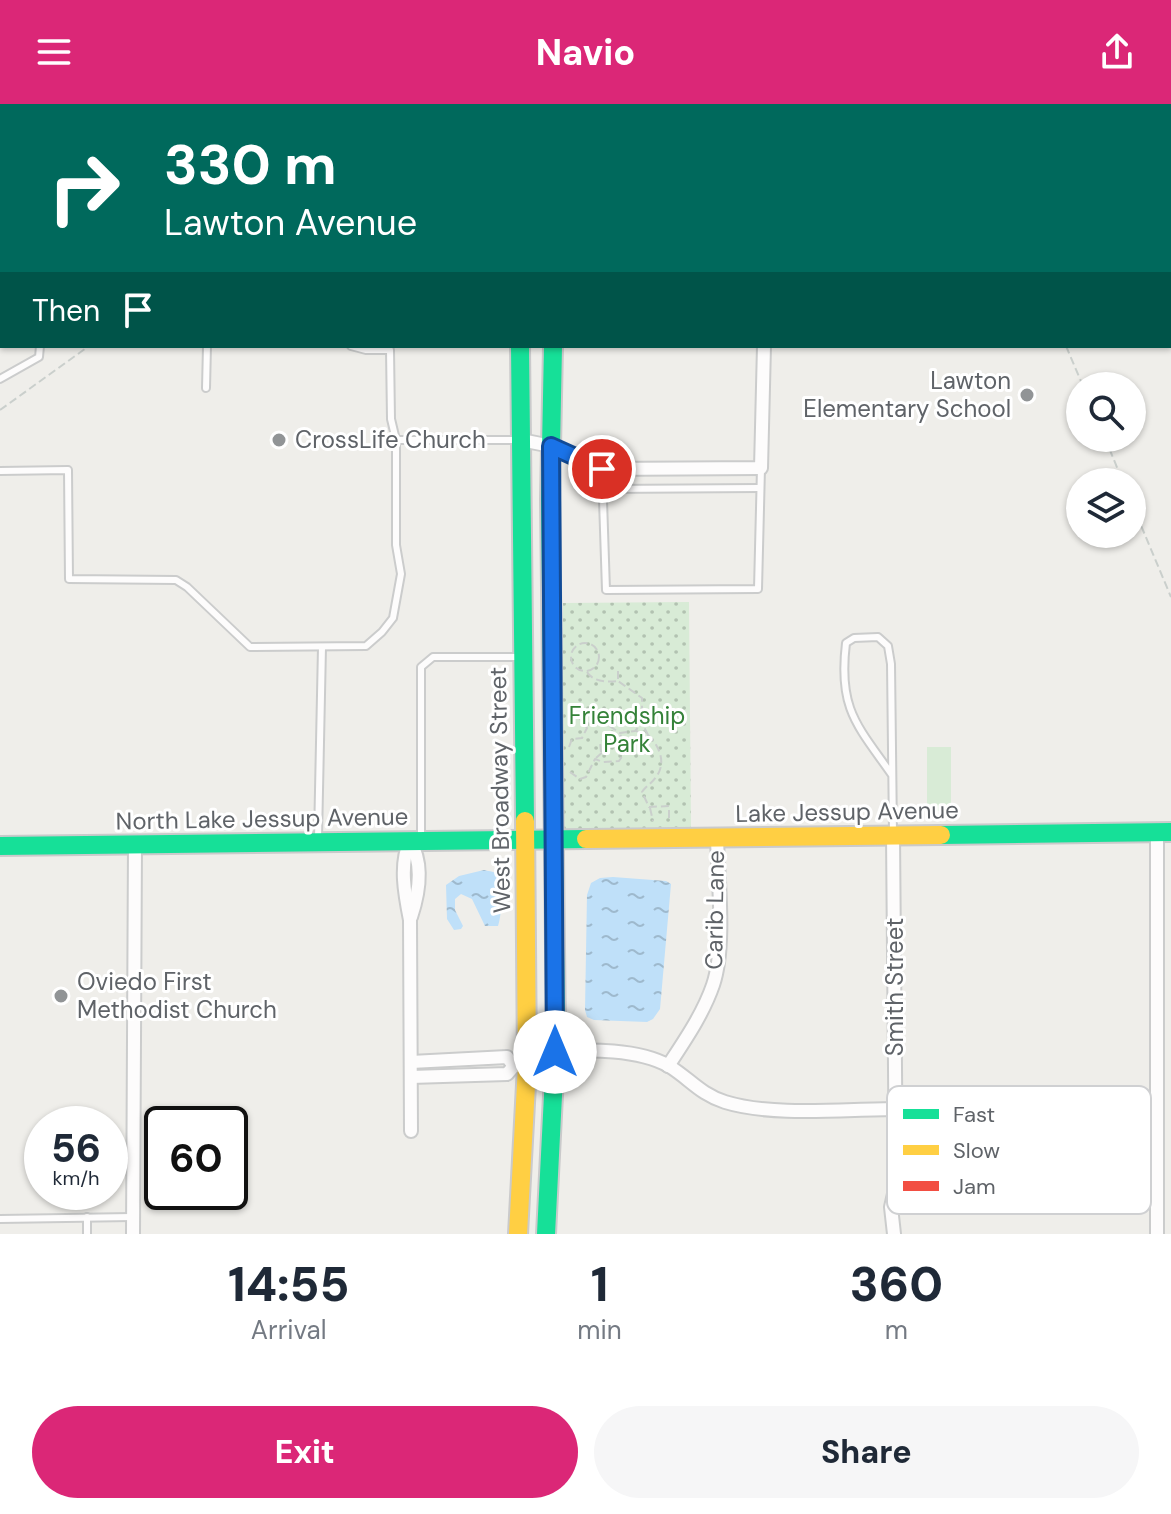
<!DOCTYPE html>
<html lang="en">
<head>
<meta charset="utf-8">
<style>
  body { margin:0; font-family:"DM Sans",sans-serif; background:#f6f6f7; color:#1f2937; height:100vh; display:flex; flex-direction:column; font-size:30px; white-space:nowrap }
  * { box-sizing:border-box; margin:0 }
  p { font-size:26px; color:#747a83 }
  .icon { flex:none; width:44px; height:44px; fill:none; stroke:currentColor; stroke-width:2; stroke-linecap:round; stroke-linejoin:round }
  .map { position:relative; height:1130px; overflow:hidden }
  .panel { display:flex; flex-direction:column; background:#fff; flex:1 }
  .panel>* { flex:none }
  .guide { position:absolute; left:0px; top:0px; width:1172px; height:244px; box-shadow:0 2px 6px #0004; background:#00695c; color:#fff; overflow:hidden }
  .fabs { position:absolute; left:1066px; top:268px; display:grid; gap:16px }
  .fabs a { display:grid; place-items:center; width:80px; height:80px; border-radius:50%; background:#fff; box-shadow:0 2px 6px #0004; font-size:40px }
  .speed { position:absolute; left:24px; top:1002px; display:flex; gap:16px; font-size:40px; font-weight:700; text-align:center }
  .speed>* { display:grid; place-content:center; width:104px; height:104px; border-radius:50%; background:#fff; box-shadow:0 2px 6px #0004; line-height:1 }
  .speed small { font-size:20px; font-weight:400 }
  .speed .limit { border:4px solid #111; border-radius:12px; background:#fff; color:#111 }
  .pin { position:absolute; display:grid; place-items:center; width:68px; height:68px; color:#fff; margin:-34px; border:4px solid #fff; border-radius:50%; box-shadow:0 2px 8px #0007 }
  .me { position:absolute; width:88px; margin:-44px; rotate:0deg; stroke-linejoin:round; filter:drop-shadow(0 0 6px #0008) }
  .turn { display:flex; align-items:center; gap:28px; height:168px; padding:0 32px; font-size:36px }
  .turn .icon { width:104px; height:104px; stroke-width:2.5 }
  .turn b { display:block; font-size:56px; line-height:68px }
  .then { display:flex; align-items:center; height:76px; padding:0 32px; background:#0003; gap:16px; font-size:30px }
  .eta { display:flex; justify-content:space-evenly; align-items:center; height:136px; text-align:center }
  .eta b { font-size:48px; font-weight:800; line-height:56px }
  .primary-button { display:flex; gap:16px; margin-top:auto; padding:16px 32px }
  .primary-button a { flex:1; height:92px; border-radius:48px; background:#db2777; color:#fff; font-size:32px; font-weight:800; line-height:92px; text-align:center }
  .primary-button a+a { background:#f6f6f7; color:#1f2937 }
  header { display:flex; justify-content:space-between; align-items:center; height:104px; padding:0 32px; background:#db2777; color:#fff; font-size:36px; font-weight:800 }
  .map>svg:first-child { display:block }
</style>
</head>
<body>
<header><svg class="icon" aria-label="menu" viewBox="0 0 24 24"><path d="M4 6h16M4 12h16M4 18h16"/></svg>Navio<svg class="icon" aria-label="share" viewBox="0 0 24 24"><path d="M12 15V3M7 8l5-5 5 5M5 13v7h14v-7"/></svg></header>
<div class="map">
<svg width="1171" height="1130" viewBox="0 0 1171 1130">
  <defs>
    <pattern id="grass-dots" width="8" height="8" patternUnits="userSpaceOnUse" patternTransform="scale(2)"><rect width="8" height="8" fill="#d8ebd6"/><path d="M2 2h.1M6 6h.1" fill="none" stroke="#b2c2b1" stroke-width="1.8" stroke-linecap="round"/></pattern>
    <pattern id="water-ripples" width="26" height="14" patternUnits="userSpaceOnUse" patternTransform="scale(2)"><rect width="26" height="14" fill="#bfe0f9"/><path d="M2 4q2-2 4 0t4 0M15 11q2-2 4 0t4 0" fill="none" stroke="#9eb9cd"/></pattern>
  </defs>
  <rect width="100%" height="100%" fill="#efeeea"/>
  <path fill="url(#grass-dots)" d="M689,498L691,723L563,726V499Z"/>
  <rect fill="#d8ebd6" x="927" y="643" width="24" height="64"/>
  <g fill="url(#water-ripples)">
    <path d="M484,766C487,767 494,767 496,770C504,778 502,811 498,822H485L472,795L461,790L455,795V806L463,822L461,825L454,826L447,815L446,781L459,772Z"/>
    <path d="M613,773L666,777L671,780L660,905L653,915L647,918L594,916L587,913L585,906L587,791L591,779L600,774Z"/>
  </g>
  <g fill="none" stroke-linecap="round" stroke-linejoin="round">
    <defs>
      <g id="lane">
        <path d="M275,0V2"/>
        <path d="M0,136H2"/>
        <path d="M0,236L2,237"/>
        <path d="M351,242L366,246H390L391,315L396,336"/>
        <path d="M0,275L39,253L40,242"/>
        <path d="M206,284L207,242"/>
        <path d="M602,366L606,486L758,485L761,364"/>
        <path d="M0,367L68,366L69,475L176,476L187,483L250,543L366,542L382,528L393,514L401,470L396,441V336H517"/>
        <path d="M605,385L760,384"/>
        <path d="M892,671C857,621 838,605 846,539L854,534L878,533L888,542L891,560L893,729"/>
        <path d="M421,733V563L433,553H519"/>
        <path d="M318,734L322,543"/>
        <path d="M87,1113V1130"/>
        <path d="M0,1115L132,1113"/>
      </g>
      <g id="street">
        <path d="M318,0V2"/>
        <path d="M38,2V0"/>
        <path d="M0,185H2"/>
        <path d="M1170,187H1171"/>
        <path d="M521,336L551,342L602,365L761,364L764,242"/>
        <path d="M1157,728V1130"/>
        <path d="M893,731L896,1081L891,1103L894,1130"/>
        <path d="M410,737C399,760 405,791 410,816L411,1027"/>
        <path d="M410,737C424,760 419,789 411,813"/>
        <path d="M555,948C589,945 639,945 669,962C690,975 700,990 725,998C774,1013 844,1005 896,1005"/>
        <path d="M411,958L507,953L514,962"/>
        <path d="M668,962C685,936 703,910 713,881C726,843 718,775 717,734"/>
        <path d="M411,973L507,970L514,962H527"/>
        <path d="M133,1130L135,740"/>
      </g>
      <g id="fast">
        <path d="M521,0V2"/>
        <path d="M907,0L950,2"/>
        <path d="M983,2L1103,0"/>
        <path d="M520,242L525,717"/>
        <path d="M941,731L1171,728"/>
        <path d="M0,742L586,735"/>
        <path d="M546,1130L556,932L550,395L553,242"/>
      </g>
      <g id="slow">
        <path d="M561,0V2"/>
        <path d="M0,1L22,0"/>
        <path d="M586,735L941,731"/>
        <path d="M518,1130L527,962L525,717"/>
      </g>
      <g id="jam">
        <path d="M725,0L731,2"/>
        <path d="M786,2L837,0"/>
      </g>
    </defs>
    <use href="#lane" stroke="#cbcccc" stroke-width="10"/>
    <use href="#street" stroke="#cbcccc" stroke-width="16"/>
    <use href="#fast" stroke="#cacacb" stroke-width="22"/>
    <use href="#slow" stroke="#cacacb" stroke-width="22"/>
    <use href="#jam" stroke="#cacacb" stroke-width="22"/>
    <g stroke="#cacfcc" stroke-width="2" stroke-dasharray="8 4" stroke-linecap="butt">
      <path d="M1066,242L1083,282"/>
      <path d="M0,306L89,242"/>
      <path d="M1105,334L1123,378"/>
      <path d="M1132,400L1171,493"/>
      <circle cx="585" cy="553" r="14"/>
      <path d="M587,568C593,578 607,578 618,577V565"/>
      <path d="M636,627L648,631L642,619"/>
      <path d="M648,631C659,641 667,659 656,673C652,679 646,682 642,688L649,703L669,702V717"/>
      <path d="M569,643L572,635L582,634L587,624L580,615L593,603L605,619L620,629L635,627L642,619V594L618,577"/>
      <path d="M601,648L600,638L610,634"/>
      <path d="M596,654L606,645L613,627"/>
      <path d="M570,668L580,675L586,673L595,655L603,658L619,657L625,648L620,629"/>
      <path d="M650,704L653,717"/>
    </g>
    <use href="#lane" stroke="#fdfcfc" stroke-width="6"/>
    <use href="#street" stroke="#fdfcfc" stroke-width="12"/>
    <use href="#fast" stroke="#16e098" stroke-width="18"/>
    <use href="#slow" stroke="#ffcf43" stroke-width="18"/>
    <use href="#jam" stroke="#f24e42" stroke-width="18"/>
  </g>
  <g fill="none" stroke-linecap="round" stroke-linejoin="round">
    <defs>
      <path id="route" d="M555,948L551,342L602,365"/>
    </defs>
    <use href="#route" stroke="#114b97" stroke-width="20"/>
    <use href="#route" stroke="#1a73e8" stroke-width="14"/>
  </g>
  <g fill="#919496" stroke="#fff" stroke-width="3">
    <circle cx="1027" cy="291" r="8"/>
    <circle cx="279" cy="336" r="8"/>
    <circle cx="61" cy="892" r="8"/>
  </g>
  <g text-anchor="middle" stroke-width="6" stroke-linejoin="round" paint-order="stroke">
    <g font-size="24" fill="#5f6368" stroke="#fff" text-anchor="start">
      <text x="1011" y="285" text-anchor="end">Lawton<tspan x="1011" dy="28">Elementary School</tspan></text>
      <text x="295" y="344">CrossLife Church</text>
      <text x="77" y="886">Oviedo First<tspan x="77" dy="28">Methodist Church</tspan></text>
    </g>
    <g font-size="24" fill="#348238" stroke="#fff">
      <text x="627" y="620">Friendship<tspan x="627" dy="28">Park</tspan></text>
    </g>
    <g font-size="24" fill="#5f6368" stroke="#fff">
      <text transform="translate(500 686) rotate(-91)" y="8">West Broadway Street</text>
      <text transform="translate(847 708) rotate(-1)" y="8">Lake Jessup Avenue</text>
      <text transform="translate(262 715) rotate(-1)" y="8">North Lake Jessup Avenue</text>
      <text transform="translate(715 806) rotate(-89)" y="8">Carib Lane</text>
      <text transform="translate(895 883) rotate(-90)" y="8">Smith Street</text>
    </g>
  </g>
  <rect x="887" y="982" width="264" height="128" rx="12" fill="#fff" stroke="#cfd0d2" stroke-width="2"/>
  <rect x="903" y="1005" width="36" height="10" fill="#16e098"/>
  <rect x="903" y="1041" width="36" height="10" fill="#ffcf43"/>
  <rect x="903" y="1077" width="36" height="10" fill="#f24e42"/>
  <g font-size="22" fill="#5f6368">
    <text x="953" y="1018">Fast</text>
    <text x="953" y="1054">Slow</text>
    <text x="953" y="1090">Jam</text>
  </g>
</svg>
<div class="fabs">
<a><svg class="icon" aria-label="search" viewBox="0 0 24 24"><circle cx="10" cy="10" r="6"/><path d="M15 15l6 6"/></svg></a>
<a><svg class="icon" aria-label="layers" viewBox="0 0 24 24"><path d="M12 4l9 5-9 5-9-5zM3 14l9 5 9-5"/></svg></a>
</div>
<div class="speed"><div>56<small>km/h</small></div><div class="limit">60</div></div>
<div class="pin" style="left:602px;top:365px;background:#d93025"><svg class="icon" aria-label="arrive" viewBox="0 0 24 24"><path d="M6 21V4h12l-3 4 3 4H6"/></svg></div>
<svg class="me" style="left:555px;top:948px" viewBox="-20 -20 40 40"><circle r="19" fill="#fff"/><path d="M0-13L10 11 0 6-10 11z" fill="#1a73e8"/></svg>
<div class="guide">
<div class="turn"><svg class="icon" aria-label="right" viewBox="0 0 24 24"><path d="M7 20v-9h11M14 6l5 5-5 5"/></svg><div><b>330 m</b>Lawton Avenue</div></div>
<div class="then">Then<svg class="icon" aria-label="arrive" viewBox="0 0 24 24"><path d="M6 21V4h12l-3 4 3 4H6"/></svg></div>
</div>
</div>
<section class="panel">
<div class="eta">
<div><b>14:55</b><p>Arrival</p></div>
<div><b>1</b><p>min</p></div>
<div><b>360</b><p>m</p></div>
</div>
<div class="primary-button"><a>Exit</a><a>Share</a></div>
</section>
</body>
</html>
